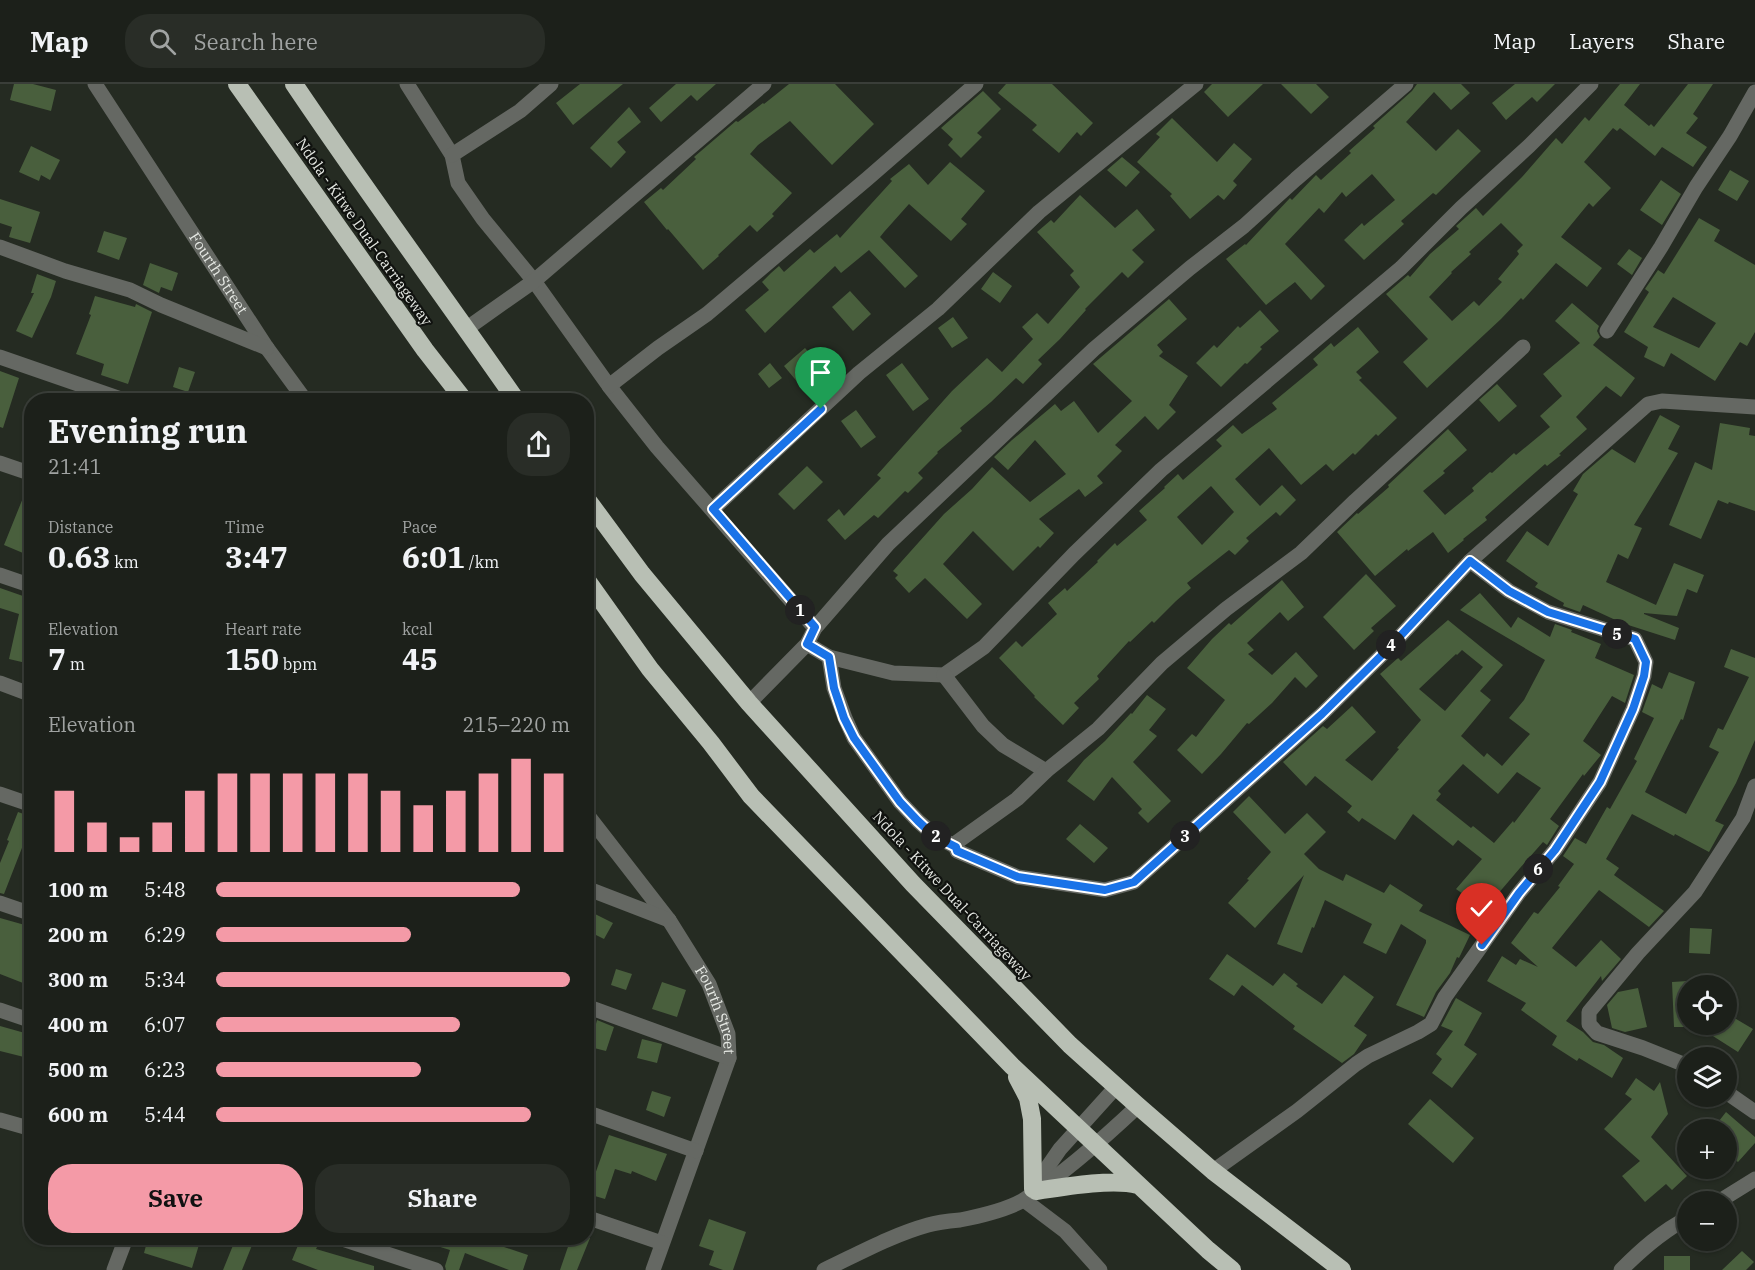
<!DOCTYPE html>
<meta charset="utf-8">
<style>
body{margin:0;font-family:"IBM Plex Serif",serif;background:#292d27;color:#f1f3f6;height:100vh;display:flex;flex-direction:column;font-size:22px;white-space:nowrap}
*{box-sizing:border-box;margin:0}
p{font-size:20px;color:#a0a3a2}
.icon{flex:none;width:33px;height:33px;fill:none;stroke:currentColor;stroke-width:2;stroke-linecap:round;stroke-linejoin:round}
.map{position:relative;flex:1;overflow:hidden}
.side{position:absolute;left:24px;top:309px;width:570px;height:852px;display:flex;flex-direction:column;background:#1c201a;border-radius:24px;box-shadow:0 2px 4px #0004,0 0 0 2px #3a3e39}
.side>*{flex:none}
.tools{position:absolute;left:1677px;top:891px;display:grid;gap:12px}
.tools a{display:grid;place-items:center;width:60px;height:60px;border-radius:50%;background:#1c201a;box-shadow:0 2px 4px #0004,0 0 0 2px #3a3e39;font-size:30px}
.pin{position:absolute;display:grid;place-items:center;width:51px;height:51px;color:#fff;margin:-62px -26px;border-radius:50% 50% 50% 0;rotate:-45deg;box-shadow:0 0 6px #0007}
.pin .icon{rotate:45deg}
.km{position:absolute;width:30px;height:30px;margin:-15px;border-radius:50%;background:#222;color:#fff;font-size:16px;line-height:30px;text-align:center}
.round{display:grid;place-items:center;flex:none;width:63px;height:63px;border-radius:24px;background:#292d27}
.summary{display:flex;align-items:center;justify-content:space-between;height:102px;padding:0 24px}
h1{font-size:33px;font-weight:700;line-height:45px}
.stats{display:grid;grid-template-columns:repeat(3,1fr);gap:9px;height:102px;padding:6px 24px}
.stats div{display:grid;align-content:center}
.stats b{font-size:30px;font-weight:700}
.stats small{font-size:16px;font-weight:400}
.stats p{font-size:16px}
.chart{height:168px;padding:12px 24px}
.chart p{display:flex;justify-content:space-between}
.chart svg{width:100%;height:108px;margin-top:6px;stroke:#f49aa7;stroke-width:6}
.cta{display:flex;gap:12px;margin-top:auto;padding:12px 24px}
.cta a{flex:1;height:69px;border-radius:24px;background:#f49aa7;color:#111;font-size:24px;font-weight:700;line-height:69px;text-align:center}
.cta a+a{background:#292d27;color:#f1f3f6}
ul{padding:0 24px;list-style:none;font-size:20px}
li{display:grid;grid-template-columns:96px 72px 1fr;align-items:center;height:45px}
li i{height:15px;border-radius:8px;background:#f49aa7}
header{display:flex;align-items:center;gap:36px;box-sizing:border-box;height:84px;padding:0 30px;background:#1c201a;border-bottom:2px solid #3a3e39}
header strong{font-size:28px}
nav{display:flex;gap:33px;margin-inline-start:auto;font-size:21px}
.search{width:420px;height:54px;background:#292d27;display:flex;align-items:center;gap:15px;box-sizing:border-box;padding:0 21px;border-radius:24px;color:#a0a3a2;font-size:22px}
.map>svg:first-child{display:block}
.building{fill:#495f3d;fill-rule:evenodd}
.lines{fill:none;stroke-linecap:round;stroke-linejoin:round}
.minor{stroke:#656863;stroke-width:15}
.highway{stroke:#b8bfb4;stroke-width:18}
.route-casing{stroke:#fff;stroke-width:12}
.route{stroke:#1a73e8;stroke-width:8}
.labels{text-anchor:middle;stroke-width:4.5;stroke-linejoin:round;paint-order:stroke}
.street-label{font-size:15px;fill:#e5e8e3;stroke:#10120f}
</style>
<header>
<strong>Map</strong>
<div class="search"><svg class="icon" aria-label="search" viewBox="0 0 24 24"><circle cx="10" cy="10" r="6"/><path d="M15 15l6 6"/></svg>Search here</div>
<nav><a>Map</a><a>Layers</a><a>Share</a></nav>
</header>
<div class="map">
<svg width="1755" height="1186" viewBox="0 0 1755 1186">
<rect width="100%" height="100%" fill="#252b22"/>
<path class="building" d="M14,0h19l23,6 -5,21 -41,-11z
M580,0h43l-50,41 -17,-22z
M676,0h40l-19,17 -6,-6 -30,27 -12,-14z
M789,0h46l39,40 -42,41 -42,-44 -32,24 -8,9 42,39 -20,21 2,2 -17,16 -7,-7 -32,30 1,1 -16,14 -35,-41 -1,1 -23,-28 17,-14 2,2 33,-31 -2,-2 42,-36 2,1 25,-19 1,1z
M1006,0h46l41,39 -12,13 -4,-4 -18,21 -27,-23 5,-5 -39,-32z
M1212,0h51l-35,33 -24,-25z
M1281,0h35l13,13 -18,17z
M1417,0h44l9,9 -19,17 -17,-18 -28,30 30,29 22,-22 23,22 -45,44 -3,-2 -32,28 3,3 -40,36 -20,-20 18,-17 2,3 31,-26 -23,-26 -26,23 -4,-5 -18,21 -5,-5 -34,36 40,42 -14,14 -16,-18 -29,23 -40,-46 19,-15 1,1 44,-47 2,2 24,-25 5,5 30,-27 -2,-2 26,-23 -2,-2 10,-9 29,-26z
M1515,0h40l-18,18 -5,-5 -26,23 -14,-17z
M1620,0h20l-16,21 25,21 2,-2 3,3 34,-43h25l-20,30 5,4 -12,15 21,14 -14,20 -31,-20 -7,9 -35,-28 -3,3 -4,-3 -29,34 27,26 -18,19 -4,-4 -28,34 41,31 -15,19 -31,-24 -33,37 -2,-2 -20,21 -74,69 -24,-26 25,-23 -42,-45 22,-19 2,2 20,-23 29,-25 -3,-3 20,-18 7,8 39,-39 34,-39 6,6 23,-27 4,4zM1501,139l22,22 -6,6 2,3 -21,25 4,3 -23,24 -5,-5 -22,20 -23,-24 23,-24 -1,-1 20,-18 -2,-2z
M983,7l18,18 -24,24 5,4 -21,21 -13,-13 5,-6 -12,-11z
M629,23l12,15 -24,20 9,10 -15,16 -21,-20z
M1172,34l45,44 17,-19 18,16 -19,22 4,4 -13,15 -6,-5 -28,24 -20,-23 2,-2 -35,-32 23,-25 -4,-3z
M31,62l29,14 -10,20 -9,-5 -2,6 -20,-9z
M1122,73l18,15 -14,15 -19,-17z
M950,78l35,29 -24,28 6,5 -16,17 -42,-37 -25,28 -4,5 38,39 -13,12 -36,-38 -28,23 -6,-7 -70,67 -20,-23 24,-20 -7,-8 9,-9 8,-7 5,6 26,-23 4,4 23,-19 3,4 52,-57 -2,-2 19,-15 19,21z
M1730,86l19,11 -12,20 -19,-11z
M1661,96l20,14 -19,31 -22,-15z
M1080,111l35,33 22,-19 18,21 -23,20 12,12 -16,16 -6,-6 -37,37 1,1 -26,29 -22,21 4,4 -19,20 -7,-6 -25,24 -31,26 2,3 -25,21 1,1 -20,20 5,5 -15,15 -3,-2 -27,27 -4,-3 -29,25 -18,-20 12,-11 5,7 37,-38 -4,-3 75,-84 35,-33 15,14 31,-33 -11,-12 15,-14 11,11 32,-37 -10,-12 4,-4 -37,-39 14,-12 3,3z
M0,115l40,13 -10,31 -21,-6 3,-10 -12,-4z
M1699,134l21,12 -6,11 41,24v67l-8,14 -7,-4 -25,39 -44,-28 -7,14 -20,-10 4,-10 -24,-15 25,-40 -4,-3 13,-19 6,4zM1673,213l43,26 -17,25 -46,-21z
M104,147l23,7 -8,22 -22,-8z
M1629,165l13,9 -10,17 -15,-11z
M150,179l28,10 -6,18 -11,-4 -2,6 -16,-8z
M993,188l19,14 -12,17 -19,-14z
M37,190l19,7 -5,16 -19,41 -16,-7 18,-38h-3z
M850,207l21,23 -18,17 -21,-24z
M95,212l40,11 1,-3 16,8 -24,72 -27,-9 3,-11 -28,-10 15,-39 -2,-1z
M1169,215l18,20 -30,26 6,7 -4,4 29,20 -19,29 7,7 -18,18 -13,-14 -30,29 7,6 -25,25 6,7 -18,14 -6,-8 -40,30 15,14 -14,15 -2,-2 -25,25 -40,-40 -30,33 39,40 -15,15 -42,-41 -16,15 -14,-15 3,-3 -5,-4 51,-57 28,-25 20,-22 38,35 36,-28 -31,-34 -27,30 -14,-13 18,-17 43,-36 6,7 13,-10 24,32 34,-32 -39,-37z
M1572,219l27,23 -2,5 3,6 -7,8 42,33 -14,19 -15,-11 -30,31 11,12 -28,25 2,1 -14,11 -2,-2 -60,53 2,3 -24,19 1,1 -16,13 -15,-21 -25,19 -1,-2 -32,27 -38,-44 20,-19 1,1 31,-27 -1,-2 60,-56 19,21 -24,21 2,2 -22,18 22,24 29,-24 -2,-3 18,-16 2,1 22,-20 2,2 34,-28 -10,-11 22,-20 -19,-22 37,-31 -25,-22z
M1260,226l19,21 -19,16 2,2 -15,15 -2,-1 -24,24 -25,-24 18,-18 3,3 21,-22 2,2z
M953,233l15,21 -16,10 -14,-20z
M1358,243l21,25 -23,20 6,6 -3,2 38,38 -19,18 -2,-2 -21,21 -2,-2 -20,18 -7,-7 -25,21 -32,-37 -34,31 25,27 22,-21 14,15 -16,16 -4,-4 -30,26 3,3 -14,14 -6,-5 -42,33 4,5 -15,13 -22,22 -2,-2 -22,21 -1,-1 -32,35 2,3 -25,24 5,5 -16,17 -29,-28 1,-1 -36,-38 17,-17 6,6 35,-33 -9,-11 17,-15 2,3 31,-29 -1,-1 18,-18 2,3 30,-26 -8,-9 26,-23 -1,-1 14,-13 5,6 39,-34 -6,-6 17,-15 9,9 35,-25 -5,-6 46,-38 -5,-6 18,-16 3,4zM1211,402l23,26 -32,33 -25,-28z
M805,264l19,22 -16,14 -4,-4 -5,4 -15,-18z
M770,279l12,15 -13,10 -11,-14z
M902,279l27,36 -16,12 -27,-36z
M179,283l16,5 -7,20 -15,-5z
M0,287l19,7 -16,50 -3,-1z
M1497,300l20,22 -18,16 -20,-22z
M856,326l20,27 -15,11 -20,-27z
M1660,331l20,11 -12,23 10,4 -44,72 8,3 -14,31 -10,-5 -12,28 50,23 18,-42 30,12 -7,18 -10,-4 -10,27 -33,-3v1l35,14 -4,12 -53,-17 -39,-18 -3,7 -17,-6 1,-3 -29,-16 3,-4 -32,-22 21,-30 21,15 30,-52 -5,-3 10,-17 29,-25 23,14z
M1720,339l30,5 -1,7 6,1v75l-26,-9 -1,2 -10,-4 -17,39 -32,-14 26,-63 17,8z
M807,382l16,16 -29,28 -16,-16z
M29,399h3v47l-9,23 -19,-8z
M1366,490l30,32 -25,22 3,3 -20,19 -31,-33z
M1282,496l22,27 -16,14 -8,-9 -33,31 7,7 -6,4 24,21 24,-23 22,24 -12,12 -11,-11 -23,26 -23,21 -2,-1 -26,31 -19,20 -25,-24 15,-16 4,3 29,-37 -38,-32 25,-29 17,-16 2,2z
M0,504l23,8 1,-2 8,1v47l-6,21 -17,-4 10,-45 -19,-6z
M1480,509l31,35 7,-11 32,20 5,-13 17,6 -1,2 30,12 -6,14 39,17 -9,28 -13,-7 -29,45 18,14 -17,21 -1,-2 -33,45 9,7 -12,19 -4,-3 -23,26 -23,27 3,3 -18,20 -22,-20 3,-4 -7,-5 26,-30 -24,-19 -5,6 -40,-32 -18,26 -33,-22 -3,4 -12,-10 5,-6 -37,-30 -9,10 -23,-24 40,-36 4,3 25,-23 24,26 -31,28 27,21 27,-32 -2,-1 24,-28 -41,-46 18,-16 3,3 47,-41 55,45 -23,26 11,9 -30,36 23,21 3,-4 15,13 28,-32 -21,-16 15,-18 21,-40 -85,-50zM1462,566l21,17 -38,44 -26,-22 37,-35 1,1zM1463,680l35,30 19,-22 24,16 -27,35 -1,-2 -19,22 -21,-17 -2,2 -35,-28 5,-6 -3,-3z
M1731,565l24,9v82l-19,43 -21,38 9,4 -15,27 -34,-18 -1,2 -42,-22 -26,45 13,9 -5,7 50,36 -15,16 -50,-37 -47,58 24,19 25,-27 20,19 -19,22 -1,-5 -35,45 17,11 10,10 11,3 19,13 -11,20 -33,-20 -2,3 -25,-16 5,-9 -36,-26 5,-7 -39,-22 15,-25 14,9 4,-6 18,8 -27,-24 23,-31 4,2 22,-27 -2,-1 16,-22 -11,-8 12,-18 11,6 21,-37 3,2 27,-48 -3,-2 20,-41 -12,-6 10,-28 10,5 7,-17 26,10 -12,38 -2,-1 -36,73 41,22 33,-62 -10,-5 9,-19 5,2 26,-53 -25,-10z
M1147,611l19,14 -17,21 8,6 -24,26 38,39 -23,22 -10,-10 4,-4 -30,-32 -18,24 -27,-20 17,-21 21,-19 26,-28 1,1z
M1249,712l36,38 22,-21 19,19 -22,22 15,15 24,12 3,-7 38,19 6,-9 33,21 -4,6 51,24 -11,23 -2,-1 -7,16 -14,19 -12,25 -28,-12 30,-62v-3l-25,-16 -15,30 -23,-11 9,-19 -47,-24 -11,28 -2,-1 -10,26 -25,-9 27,-69 -49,53 -27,-25 21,-23 -2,-1 24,-27 -38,-40z
M18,728l14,5v5l-28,72 -4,-1v-30l9,-22 -2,-1z
M1080,740l28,24 -14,15 -28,-24z
M595,830l18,9 -9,16 -18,-9z
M0,834l32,9v35l-9,21 -23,-9z
M1690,844l22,1 -2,25 -21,-1z
M1227,870l46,32 11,-13 14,11 -2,2 26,18 22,-29 30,22 -20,29 13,9 -13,19 -12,9 -49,-34 2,-3 -53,-41 -8,11 -25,-17z
M616,885l16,5 -6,16 -15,-5z
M1688,897v46h-14l-2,-45z
M662,898l24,8 -9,27 -25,-8z
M1638,904l9,39 -22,5 -13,-4 -5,-23 11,-13z
M1456,914l26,15 -18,32 13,9 -25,34 -20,-15 10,-14 -6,-5 17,-23 -12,-5z
M1726,929l27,16 -15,23 -44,-28h32z
M597,936l17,7 -8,24 -16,-4z
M0,942l32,9v24l-32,-8z
M642,955l20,5 -5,19 -20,-5z
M1636,994l18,13 6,-9 8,32 -17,23 36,39 -15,14 -6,-6 -21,18 -23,-26 18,-15 -36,-32 28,-30 -7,-5z
M652,1007l19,6 -7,20 -18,-7z
M1430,1015l44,39 -21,25 -45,-39z
M1726,1028l29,25v6l-17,19 -12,-10v-22h-14z
M609,1051l58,19 -11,27 -24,-10 -1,3 -16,-5 -10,30 -17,-5z
M709,1135l37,13 -13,38h-10l-14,-5 5,-14 -15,-5z
M148,1154h53l-9,30 -48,-15z
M236,1154h19l-13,32h-19z
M301,1154l18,5 -3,6 58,17v4h-56l-26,-10z
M421,1154h64l11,4 -1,2 33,11 -5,15h-14l-44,-17 -6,17h-13l-1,-4 5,-16 -29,-9z
M571,1154h19l-13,32h-17z
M1742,1167l12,11 -8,8h-24z
M1664,1172h26v14h-26z"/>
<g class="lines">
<g class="minor">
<path id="s1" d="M95,0l172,264 38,52"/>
<path d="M407,0l45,71 6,28 25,36 51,62 75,105 48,61 158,181"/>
<path d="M452,71l68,-44 31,-27"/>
<path d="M0,163l65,24 65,19 31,15 106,43"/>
<path d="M466,245l68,-48 230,-197"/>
<path d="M1607,247l54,-84 35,-60 34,-51 25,-44"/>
<path d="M0,273l124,43"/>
<path d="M609,302l49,-38 49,-34 160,-135 109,-95"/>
<path d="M0,379l32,11"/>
<path d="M713,425l146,-136 79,-64 101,-97 157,-128"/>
<path d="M0,491l32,11"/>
<path d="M807,560l22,13 64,16 51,2 40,-28 90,-93 87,-84 240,-202 60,-60 68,-62 62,-62"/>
<path d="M829,573l5,31 11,30 9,20 46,64 18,19 16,14 22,12 1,4 61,26 87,13 29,-8 188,-168 69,-68 79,-85"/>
<path d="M944,591l39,51 20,19 43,26"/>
<path d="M0,599l32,12"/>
<path d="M749,619l58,-59 8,-16 73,-84 206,-195 96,-81 54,-42 52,-47 110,-95"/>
<path d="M0,710l32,11"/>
<path id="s2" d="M586,729l83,107 40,64 19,50 1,24 -76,212"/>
<path d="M956,763l1,-5 60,-43 29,-28 52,-42 64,-66 64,-54 75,-56 54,-52 168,-154"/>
<path d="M586,804l83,32"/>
<path d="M0,819l32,11"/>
<path d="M586,922l143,52"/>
<path d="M0,926l32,11"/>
<path d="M1688,982l-45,-18 -46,-15 -8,-9v-12l49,-59 57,-61 48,-74 12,-32"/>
<path d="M1726,1008l29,20"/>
<path d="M586,1028l110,39"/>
<path d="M0,1036l32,9"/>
<path d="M1213,1087l84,-60 59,-47 12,-8 50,-24 13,-8 14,-27 74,-104 36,-43 45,-68 33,-73 11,-33 2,-14 -11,-23 -87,-27 -39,-21 -39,-30 178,-157 14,-3 93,6"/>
<path d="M1033,1104l27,-39 56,-62"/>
<path d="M1024,1116l41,31 35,39"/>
<path d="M1718,1118l37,-23"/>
<path d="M586,1133l76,26"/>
<path d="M339,1154l97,32"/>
<path d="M114,1186l12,-32"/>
<path d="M824,1186c34,-16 68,-35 104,-45 10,-3 21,-4 32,-5 20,-4 48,-10 65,-21 41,-27 77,-59 113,-93"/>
<path d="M1621,1186c20,-20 41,-39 67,-52"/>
</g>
<path class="highway" d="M237,0l188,266 39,50
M294,0c72,107 149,211 222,316
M586,414l56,76 107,129 164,181 157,161 68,61 75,65 129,99
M586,495l64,90 61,74 40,53 261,270 196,184 24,20
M1017,993l11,21 4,21 1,70
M1036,1107c26,-4 77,-13 102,-6"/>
</g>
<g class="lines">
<defs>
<path id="route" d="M821,325l-108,100 102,118 -8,17 22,13 5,31 10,30 10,20 46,64 18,19 16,15 22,11 1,4 61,26 87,13 29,-8 188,-168 69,-68 79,-85 39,30 39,21 87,27 11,23 -2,14 -11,33 -33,73 -45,68 -36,43 -37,52"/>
</defs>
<use href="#route" class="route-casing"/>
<use href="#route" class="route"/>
</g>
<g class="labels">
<g class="street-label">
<text transform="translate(364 148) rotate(55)" y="5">Ndola - Kitwe Dual-Carriageway</text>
<text dy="5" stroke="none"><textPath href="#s1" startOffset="226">Fourth Street</textPath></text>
<text transform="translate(952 812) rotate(47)" y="5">Ndola - Kitwe Dual-Carriageway</text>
<text dy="5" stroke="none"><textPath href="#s2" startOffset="238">Fourth Street</textPath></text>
</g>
</g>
</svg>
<div class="tools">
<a><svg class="icon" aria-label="locate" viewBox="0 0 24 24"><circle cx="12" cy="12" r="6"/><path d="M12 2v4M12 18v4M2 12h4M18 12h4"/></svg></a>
<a><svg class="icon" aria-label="layers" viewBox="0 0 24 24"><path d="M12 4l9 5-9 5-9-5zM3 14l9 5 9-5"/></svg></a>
<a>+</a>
<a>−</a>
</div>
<div class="pin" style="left:821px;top:325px;background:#1e9e55"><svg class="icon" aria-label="arrive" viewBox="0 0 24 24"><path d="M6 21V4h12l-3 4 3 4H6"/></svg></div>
<div class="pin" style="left:1482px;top:861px;background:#d93025"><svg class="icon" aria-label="check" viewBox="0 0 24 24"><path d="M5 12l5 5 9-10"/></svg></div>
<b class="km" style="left:800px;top:526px">1</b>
<b class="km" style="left:936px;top:752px">2</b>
<b class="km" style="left:1185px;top:752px">3</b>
<b class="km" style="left:1391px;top:561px">4</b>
<b class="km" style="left:1617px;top:550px">5</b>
<b class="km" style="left:1538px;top:785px">6</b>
<section class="side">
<div class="summary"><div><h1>Evening run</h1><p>21:41</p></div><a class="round"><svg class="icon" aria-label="share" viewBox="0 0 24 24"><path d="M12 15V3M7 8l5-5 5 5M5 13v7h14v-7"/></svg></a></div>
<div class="stats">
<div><p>Distance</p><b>0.63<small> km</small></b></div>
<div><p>Time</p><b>3:47</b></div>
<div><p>Pace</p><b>6:01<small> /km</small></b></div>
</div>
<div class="stats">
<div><p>Elevation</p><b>7<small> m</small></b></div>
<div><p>Heart rate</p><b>150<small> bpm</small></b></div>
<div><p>kcal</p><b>45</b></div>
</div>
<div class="chart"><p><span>Elevation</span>215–220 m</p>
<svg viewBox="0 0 160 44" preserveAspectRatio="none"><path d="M5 44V19M15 44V32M25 44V38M35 44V32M45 44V19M55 44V12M65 44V12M75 44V12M85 44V12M95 44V12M105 44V19M115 44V25M125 44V19M135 44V12M145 44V6M155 44V12"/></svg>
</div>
<ul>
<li><b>100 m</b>5:48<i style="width:86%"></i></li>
<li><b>200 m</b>6:29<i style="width:55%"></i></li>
<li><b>300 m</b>5:34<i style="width:100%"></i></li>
<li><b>400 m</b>6:07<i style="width:69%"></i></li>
<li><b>500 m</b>6:23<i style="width:58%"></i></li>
<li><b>600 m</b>5:44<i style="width:89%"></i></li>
</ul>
<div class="cta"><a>Save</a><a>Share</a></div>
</section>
</div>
